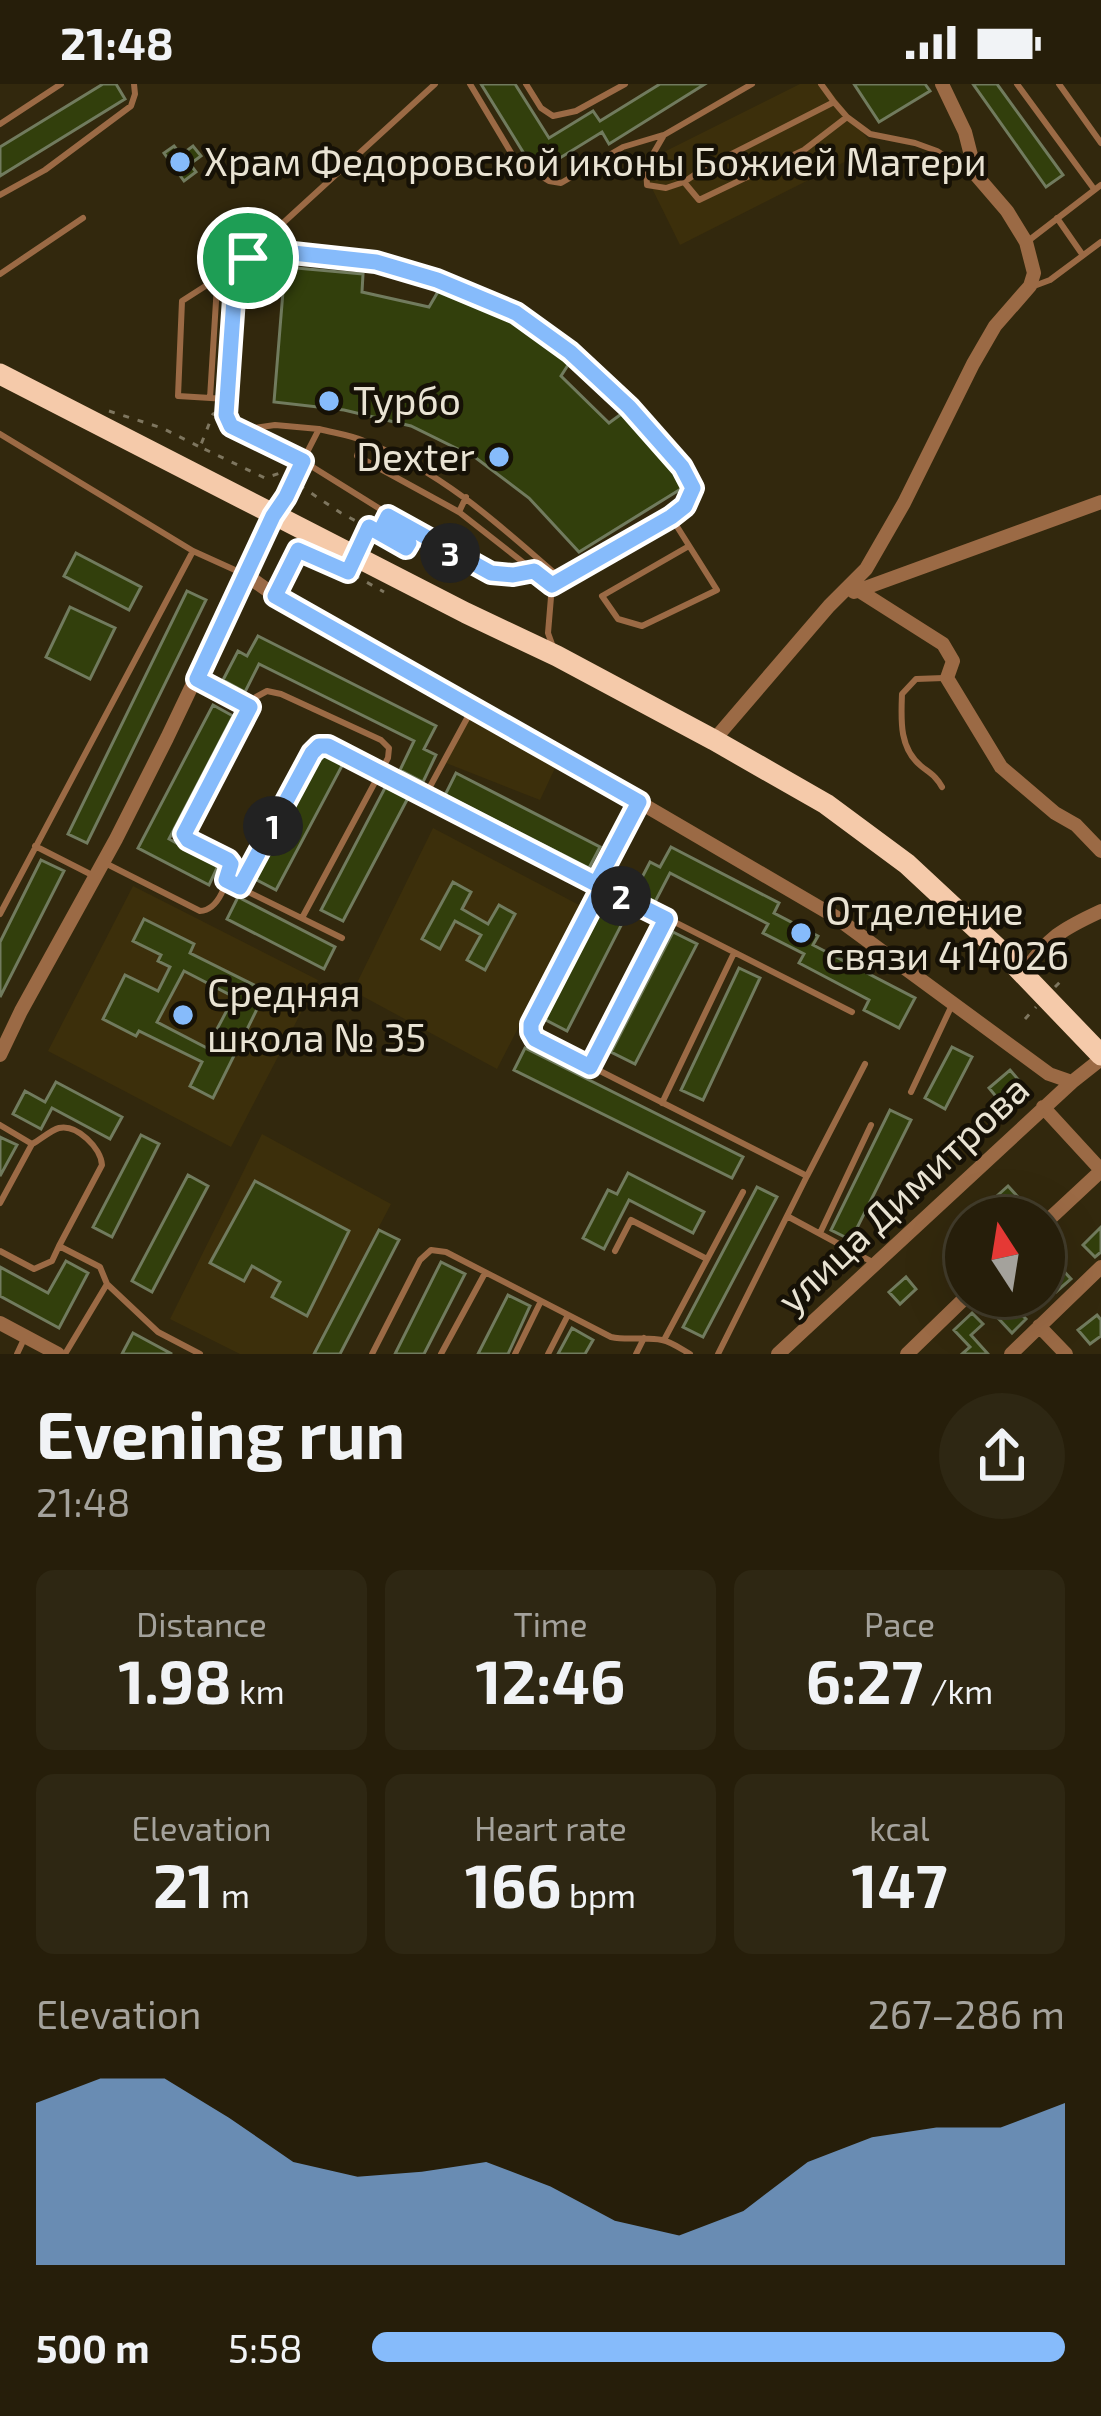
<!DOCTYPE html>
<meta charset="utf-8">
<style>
body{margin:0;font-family:"Exo 2",sans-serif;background:#2e2713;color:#f1f3f6;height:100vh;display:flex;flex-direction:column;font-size:45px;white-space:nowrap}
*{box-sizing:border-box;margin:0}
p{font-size:39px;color:#a4a29c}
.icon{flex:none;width:66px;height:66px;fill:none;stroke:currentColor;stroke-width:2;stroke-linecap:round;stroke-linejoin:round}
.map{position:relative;height:1270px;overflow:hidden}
.details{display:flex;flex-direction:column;background:#261e0a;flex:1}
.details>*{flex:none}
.needle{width:78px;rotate:348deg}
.fabs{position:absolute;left:945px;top:1113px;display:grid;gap:24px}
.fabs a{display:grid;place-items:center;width:120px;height:120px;border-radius:50%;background:#261e0a;box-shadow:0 12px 48px #0002,0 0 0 3px #423c2b;font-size:60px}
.pin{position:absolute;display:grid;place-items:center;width:102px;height:102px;color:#fff;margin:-51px;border:6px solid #fff;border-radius:50%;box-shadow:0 3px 12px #0007}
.km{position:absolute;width:60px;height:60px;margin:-30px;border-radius:50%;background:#222;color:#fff;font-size:33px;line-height:60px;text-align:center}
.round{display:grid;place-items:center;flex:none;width:126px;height:126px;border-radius:63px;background:#2e2713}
.summary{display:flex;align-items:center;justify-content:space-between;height:204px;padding:0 36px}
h1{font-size:66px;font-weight:700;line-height:90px}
.stats{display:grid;grid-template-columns:repeat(3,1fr);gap:18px;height:204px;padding:12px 36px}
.stats div{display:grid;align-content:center;border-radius:18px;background:#2e2713;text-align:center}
.stats b{font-size:60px;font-weight:700}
.stats small{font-size:33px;font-weight:400}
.stats p{font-size:33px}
.chart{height:336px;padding:24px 36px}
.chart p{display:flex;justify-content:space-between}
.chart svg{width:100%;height:216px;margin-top:12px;fill:#86bbfb;opacity:.7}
ul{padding:0 36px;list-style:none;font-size:39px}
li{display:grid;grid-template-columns:192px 144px 1fr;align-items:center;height:90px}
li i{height:30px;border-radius:15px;background:#86bbfb}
.status{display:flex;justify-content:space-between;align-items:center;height:84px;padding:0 60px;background:#261e0a;direction:ltr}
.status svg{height:33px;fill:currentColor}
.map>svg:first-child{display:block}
.built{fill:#3c2f0b}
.building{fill:#323f0c;stroke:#717b5e;stroke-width:3;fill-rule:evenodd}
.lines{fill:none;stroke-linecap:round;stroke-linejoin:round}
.path{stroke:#7e765f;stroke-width:3;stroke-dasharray:6 9;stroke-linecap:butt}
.service{stroke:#9b6a45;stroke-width:6}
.minor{stroke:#9b6a45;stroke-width:14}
.trunk{stroke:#f5caaa;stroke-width:21}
.path-bridge{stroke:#7e765f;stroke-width:3;stroke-dasharray:6 9;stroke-linecap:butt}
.route-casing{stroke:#fff;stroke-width:24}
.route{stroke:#86bbfb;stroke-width:15}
.poi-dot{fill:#86bbfb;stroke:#161106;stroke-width:4.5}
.labels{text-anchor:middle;stroke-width:9;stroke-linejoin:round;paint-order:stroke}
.poi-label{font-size:39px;fill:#e9e3d3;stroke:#161106;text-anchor:start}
.street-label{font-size:39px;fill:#e9e3d3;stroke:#161106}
</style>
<div class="status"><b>21:48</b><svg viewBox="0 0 49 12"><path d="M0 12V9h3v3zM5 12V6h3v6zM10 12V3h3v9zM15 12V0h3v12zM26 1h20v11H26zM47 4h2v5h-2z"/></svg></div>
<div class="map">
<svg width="1101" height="1270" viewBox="0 0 1101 1270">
<rect width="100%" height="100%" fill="#32280d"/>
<path class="built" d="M800,0h25l49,63 -194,98 -40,-81z
M470,633l86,49 -16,34 -94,-37z
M433,744l148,78 -84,163 -144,-78z
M133,802l185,94 -87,167 -183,-96z
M262,1050l129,70 -79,150h-72l-70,-35z"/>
<path class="building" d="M103,0h13l9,15 -125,77v-29z
M481,0h34l34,54 44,-27 7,10 60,-37h45l-96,60 -7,-12 -47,29 -7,-11 -18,11 -2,-1z
M854,0h71l5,7 -51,31z
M973,0h24l66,91 -17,12z
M174,62l7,9 12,-9 8,10 -11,8 6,8 -12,9 -20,-28z
M285,183l78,7 -1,18 67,15 10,-17 73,31 58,41 -9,14 48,47 15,-11 46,53 14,22 -105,65 -50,-54 -53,-40 -65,-32 -67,-16 -70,-8z
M76,469l65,34 -12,23 -65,-34z
M187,507l19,9 -119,243 -19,-9z
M70,523l45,21 -25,51 -44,-22z
M258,552l178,90 -12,23 12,6 -13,27 -23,-12 14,-29 -155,-77 -14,28 -22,-12 15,-29 9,5z
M213,621l20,11 -64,123 49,27 -9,19 -71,-37z
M324,670l19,10 -67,126 -21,-11 65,-123z
M456,689l144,74 -11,21 -144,-73z
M387,700l22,12 -66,125 -22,-11z
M671,763l108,56 -5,10 44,23 -5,9 102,53 -16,30 -35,-18 5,-10 -70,-37 5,-9 -41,-21 5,-9 -98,-51 -15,29 -20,-11 15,-29 10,5z
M41,776l23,11 -64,126v-55z
M453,798l18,10 -9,17 26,15 11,-19 16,9 -30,56 -18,-10 14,-25 -26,-14 -15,28 -18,-10z
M238,813l97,50 -11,22 -97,-50z
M606,814l23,12 -62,121 -23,-12z
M144,835l50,25 -4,9 76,38 -53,107 -23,-12 12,-24 -63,-31 -3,5 -33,-17 22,-44 33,16 12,-24 -12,-6 3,-6 -28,-14zM184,887l50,26 -27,51 -50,-26z
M673,848l24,12 -62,120 -24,-12z
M739,884l21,10 -57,122 -22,-10z
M952,963l20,10 -27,52 -20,-11z
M525,964l218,109 -11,21 -218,-108z
M1010,986l19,22 -22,18 -18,-22z
M56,998l66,35 -12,22 -58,-31 -11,21 -28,-15 12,-23 20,11z
M890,1026l21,10 -60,120 -20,-10z
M141,1051l18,9 -47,93 -19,-10z
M0,1053l17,8 -17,31z
M628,1089l76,39 -11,21 -64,-33 -25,49 -21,-11 25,-48 9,4z
M188,1091l20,11 -56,106 -20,-11z
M255,1097l94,50 -42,85 -35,-19 8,-15 -28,-16 -8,15 -34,-18z
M1008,1102l9,10 -24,22h-8l-6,-6z
M757,1103l20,10 -74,140 -20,-10z
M1101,1143v25l-6,5 -12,-12z
M966,1145v21l-10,7 -10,-13z
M379,1146l20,10 -59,114h-26z
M66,1177l22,12 -29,55 -59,-32v-29l48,26z
M441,1178l24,12 -41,80h-29z
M1059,1182l12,13 -15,13 -12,-12z
M906,1193l10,12 -16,15 -11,-12z
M508,1211l22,11 -22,48h-30z
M1012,1221l14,14 -14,14 -14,-15z
M972,1229l11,11 -12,11 17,19h-26l8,-7 -16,-17z
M1097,1231l4,5v16l-11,8 -12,-14z
M572,1244l21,12 -8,14h-27z
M133,1249l39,21h-50z"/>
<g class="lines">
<path class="path" d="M109,327l53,17 38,19
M217,328l-4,2 -13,33 65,31 15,-5 6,3
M299,401l42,28 65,35
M384,440l-2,4 27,15 -2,3
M354,491l30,17
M280,503l18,-37 42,18
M1055,903l10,-10
M1025,935l11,-12"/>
<path class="service" d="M470,0l46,77 33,20 12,2 62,-36 40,-12
M526,0l15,24 12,8 23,-5 49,-27
M821,0l13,18
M1017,0l77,105
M1059,0l42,59
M847,33l23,17 45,9 22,8 36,23
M0,40l61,-40
M684,98l15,18 105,-50 43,-33 -13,-15 -128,65 -22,15 -18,6 -19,-3 -1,-19 18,-31 88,-51
M0,111l45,-25 86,-64 4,-12 -1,-10
M1057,134l25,36
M1028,157l73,-56
M256,170l3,-9 176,-161
M0,190l83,-56
M1034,202l16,-6 51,-38
M210,314l7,-113
M227,315l-49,-3 4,-95 25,-16 26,-1
M239,346l36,-5 44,4
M0,350l193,117 53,24
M362,356l-5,16 102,56 7,-15
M277,427l42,-82c15,4 31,6 45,12 77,30 136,84 197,138
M459,428l93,73
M671,433l46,73 -75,36 -24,-7 -16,-23 87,-50
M534,487l-21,4 -22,-2 -45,-23 -143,-89 -72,-35 -4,-11 8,-131 12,-26 14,-5h32l83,8 61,19 79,32 54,40 59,55 53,60 11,21 -8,18 -14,11 -119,68 -4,48 5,14
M199,596l51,27 6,-10 11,-6 14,3 100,46 8,8 -1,10 -86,160
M942,703c-6,-11 -11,-13 -21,-21 -22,-18 -20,-46 -19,-72l14,-15 28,-1
M426,710l45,-83
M35,762l59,30
M105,779l95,48c20,-1 27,-30 31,-47l-44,-24 -2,-12 65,-121
M226,797l116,57
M596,800l41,-79
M240,803l72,-134 7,-6 9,-1 524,266
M602,803l-71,137v8l4,6 272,138 -89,178
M0,830l193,-363
M591,981l75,-146
M911,1008l41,-87
M662,1019l72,-150
M0,1041l32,19 -32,59
M32,1060c8,-4 19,-14 27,-16 18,-4 42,20 43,37l-43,81
M807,1092l58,-112
M787,1132l87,47
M820,1149l51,-108
M0,1167l34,18 18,-8 7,-15 41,21 7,17 -42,70
M615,1167l16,-31 76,39
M107,1200l51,48 42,22
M664,1256l79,-148
M17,1270l7,-15
M372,1270l48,-94 11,-10 15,2 165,85c18,4 34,-1 51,3 10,2 19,9 28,14
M441,1270l44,-81
M515,1270l26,-53
M548,1270l20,-39
M636,1270l8,-16"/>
<path class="minor" d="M246,491l41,29 352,198 195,114 215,158 23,8 29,-23
M858,506l85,54 10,17 -6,17 54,89 54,46 21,12 25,26
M854,508l247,-90
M714,656l115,-134 37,-37 38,-66 69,-139 22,-38 35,-40 4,-13 -8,-31 -19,-31 -31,-36 -11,-43 -23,-48
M1023,890c25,-37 39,-45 78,-63
M0,971l21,-44 95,-172 51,-101 106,-222
M1043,1023l58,63
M1044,1140l57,-53
M0,1239l58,31
M1039,1242l27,28
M778,1270l294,-272
M907,1270l60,-58
M1011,1270l90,-87"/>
<path class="trunk" d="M0,290l466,239 91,43 157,84 112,64 81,60 100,93 94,98"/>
<path class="path-bridge" d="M348,487l21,-44"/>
</g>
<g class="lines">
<defs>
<path id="route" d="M248,174l-13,26 -9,131 5,11 72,35 -17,36 -13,19 -76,163 53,28 -66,127 4,6 40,20 3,4 -5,16 14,7 72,-134 7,-7h9l268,138 6,3 -71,137v8l4,7 55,28 76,-148 -70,-35 43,-82 -364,-206 23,-46 50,22 21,-45 37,21 3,-5 -27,-15 6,-12 103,57 22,2 21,-4 18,14 119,-68 14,-11 8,-18 -11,-21 -53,-60 -59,-55 -54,-39 -79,-33 -61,-18 -83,-9h-32l-13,5"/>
</defs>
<use href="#route" class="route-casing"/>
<use href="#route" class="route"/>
</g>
<g class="poi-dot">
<circle cx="180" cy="78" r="12"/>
<circle cx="329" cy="317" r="12"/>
<circle cx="499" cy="373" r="12"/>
<circle cx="801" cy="849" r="12"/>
<circle cx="183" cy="931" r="12"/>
</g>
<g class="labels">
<g class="poi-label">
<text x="204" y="92">Храм Федоровской иконы Божией Матери</text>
<text x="353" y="331">Турбо</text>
<text x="475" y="387" text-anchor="end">Dexter</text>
<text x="825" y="841">Отделение<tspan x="825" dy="45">связи 414026</tspan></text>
<text x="207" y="923">Средняя<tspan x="207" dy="45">школа № 35</tspan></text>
</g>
<g class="street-label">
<text transform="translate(903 1110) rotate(-43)" y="14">улица Димитрова</text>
</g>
</g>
</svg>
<div class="fabs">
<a><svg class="needle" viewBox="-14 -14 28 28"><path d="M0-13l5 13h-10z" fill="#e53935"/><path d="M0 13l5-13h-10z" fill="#a4a29c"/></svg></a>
</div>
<div class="pin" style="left:248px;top:174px;background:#1e9e55"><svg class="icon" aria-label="arrive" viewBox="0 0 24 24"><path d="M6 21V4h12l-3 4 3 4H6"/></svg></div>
<b class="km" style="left:273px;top:742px">1</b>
<b class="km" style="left:621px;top:812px">2</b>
<b class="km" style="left:450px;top:469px">3</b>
</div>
<section class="details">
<div class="summary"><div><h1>Evening run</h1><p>21:48</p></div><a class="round"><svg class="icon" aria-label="share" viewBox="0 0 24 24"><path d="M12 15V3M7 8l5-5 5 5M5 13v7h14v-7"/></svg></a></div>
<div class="stats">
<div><p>Distance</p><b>1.98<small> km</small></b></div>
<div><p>Time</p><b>12:46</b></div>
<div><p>Pace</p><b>6:27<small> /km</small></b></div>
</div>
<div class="stats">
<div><p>Elevation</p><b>21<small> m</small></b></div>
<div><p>Heart rate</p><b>166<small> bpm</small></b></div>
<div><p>kcal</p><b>147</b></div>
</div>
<div class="chart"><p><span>Elevation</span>267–286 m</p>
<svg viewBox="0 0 160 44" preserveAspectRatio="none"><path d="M0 44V11L10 6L20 6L30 14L40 23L50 26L60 25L70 23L80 28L90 35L100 38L110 33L120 23L130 18L140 16L150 16L160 11V44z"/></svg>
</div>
<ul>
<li><b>500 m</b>5:58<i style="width:100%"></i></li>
</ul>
</section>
